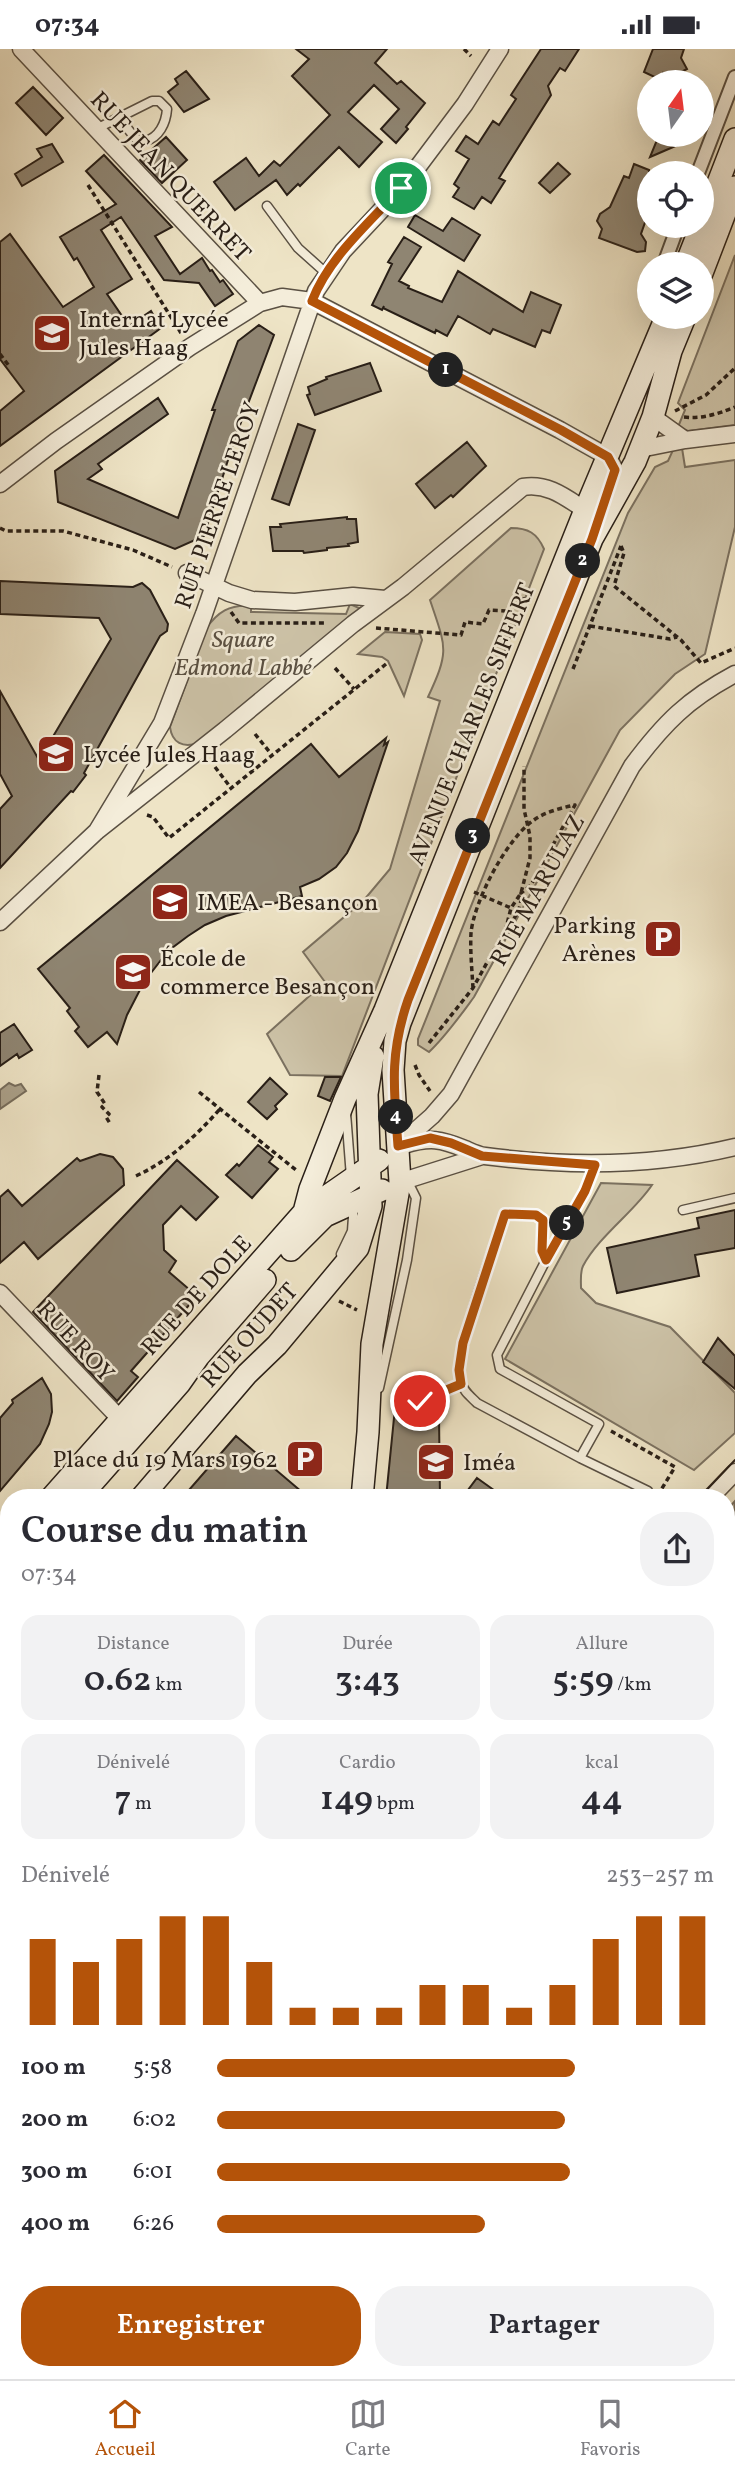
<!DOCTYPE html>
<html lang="fr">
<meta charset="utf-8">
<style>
body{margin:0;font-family:Vollkorn,serif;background:#f2f2f3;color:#2b2b33;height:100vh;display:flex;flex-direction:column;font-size:26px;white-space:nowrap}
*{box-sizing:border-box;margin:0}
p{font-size:23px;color:#7c7c81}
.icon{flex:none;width:38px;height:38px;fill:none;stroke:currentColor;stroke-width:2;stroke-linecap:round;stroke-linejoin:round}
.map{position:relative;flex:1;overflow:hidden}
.side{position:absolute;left:0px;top:1440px;width:735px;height:891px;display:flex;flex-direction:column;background:#fff;border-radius:28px 28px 0 0;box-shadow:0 7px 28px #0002}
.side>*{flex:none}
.needle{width:46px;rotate:14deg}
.buttons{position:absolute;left:637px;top:21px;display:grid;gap:14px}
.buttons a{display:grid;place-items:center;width:77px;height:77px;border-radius:50%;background:#fff;box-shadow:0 7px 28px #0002;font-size:35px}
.pin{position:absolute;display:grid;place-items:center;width:60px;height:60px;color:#fff;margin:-30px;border:4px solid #fff;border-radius:50%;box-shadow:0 2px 7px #0007}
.km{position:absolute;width:35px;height:35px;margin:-18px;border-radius:50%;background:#222;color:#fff;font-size:19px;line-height:35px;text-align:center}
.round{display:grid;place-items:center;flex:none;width:74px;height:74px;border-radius:28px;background:#f2f2f3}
.overview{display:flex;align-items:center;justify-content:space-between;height:119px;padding:0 21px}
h1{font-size:38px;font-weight:600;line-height:52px}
.stats{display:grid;grid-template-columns:repeat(3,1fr);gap:10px;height:119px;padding:7px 21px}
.stats div{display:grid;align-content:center;border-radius:18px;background:#f2f2f3;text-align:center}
.stats b{font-size:35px;font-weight:600}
.stats small{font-size:19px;font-weight:400}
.stats p{font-size:19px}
.chart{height:196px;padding:14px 21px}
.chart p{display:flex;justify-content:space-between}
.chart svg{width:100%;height:126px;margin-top:7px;stroke:#b45309;stroke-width:6}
.action{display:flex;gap:14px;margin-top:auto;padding:14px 21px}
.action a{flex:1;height:80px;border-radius:28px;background:#b45309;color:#fff;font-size:28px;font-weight:600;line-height:80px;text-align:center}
.action a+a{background:#f2f2f3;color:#2b2b33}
ul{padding:0 21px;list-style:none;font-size:23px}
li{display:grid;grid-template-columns:112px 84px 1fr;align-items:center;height:52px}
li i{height:18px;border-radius:9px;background:#b45309}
.status{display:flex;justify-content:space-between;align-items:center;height:49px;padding:0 35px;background:#fff;direction:ltr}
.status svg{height:19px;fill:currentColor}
.tabs{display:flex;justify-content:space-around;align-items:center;height:98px;border-top:2px solid #e1e1e2;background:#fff;font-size:19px;color:#7c7c81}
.tabs a{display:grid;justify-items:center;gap:4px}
.tabs .on{color:#b45309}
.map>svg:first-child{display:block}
.green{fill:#cdc3a8;stroke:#7b7160;stroke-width:2}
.water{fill:#aba18a;stroke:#776d5c;stroke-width:2}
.building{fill:#8f8572;stroke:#291f17;stroke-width:2}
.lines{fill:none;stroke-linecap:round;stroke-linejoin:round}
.service-casing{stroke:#5a5043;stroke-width:11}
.pedestrian-casing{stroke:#5a5043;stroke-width:16}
.minor-casing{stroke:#5a5043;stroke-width:19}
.secondary-casing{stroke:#291f17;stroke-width:24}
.path{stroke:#291f17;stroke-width:3.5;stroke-dasharray:5 3.5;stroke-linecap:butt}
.service{stroke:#f4edda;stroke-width:8}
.pedestrian{stroke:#f4edda;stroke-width:12}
.minor{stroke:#f4edda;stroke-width:16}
.secondary{stroke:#f4edda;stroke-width:21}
.tram{stroke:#291f17;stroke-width:2}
.route-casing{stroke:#fff;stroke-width:14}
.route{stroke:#b45309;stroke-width:9}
.labels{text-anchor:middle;stroke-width:5;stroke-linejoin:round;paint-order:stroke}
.street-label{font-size:24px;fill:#291f17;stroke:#f4edda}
.poi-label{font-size:24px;fill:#291f17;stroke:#f4edda;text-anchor:start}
.park-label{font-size:24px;font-style:italic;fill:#5a5042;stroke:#f4edda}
</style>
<div class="status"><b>07:34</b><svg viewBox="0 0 49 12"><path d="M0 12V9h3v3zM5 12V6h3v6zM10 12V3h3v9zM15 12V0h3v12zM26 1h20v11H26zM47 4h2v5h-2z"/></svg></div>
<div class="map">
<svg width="735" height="2330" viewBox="0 0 735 2330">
<rect width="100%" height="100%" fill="#eee4c6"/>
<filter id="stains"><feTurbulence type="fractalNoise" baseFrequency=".00286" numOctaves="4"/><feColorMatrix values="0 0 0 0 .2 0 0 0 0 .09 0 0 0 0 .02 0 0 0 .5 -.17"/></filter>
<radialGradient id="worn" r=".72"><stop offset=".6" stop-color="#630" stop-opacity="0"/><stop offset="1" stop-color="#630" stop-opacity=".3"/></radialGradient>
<path class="green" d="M735,206v170l-47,6 -10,-4 7,-17 -7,-7z
M682,399l3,19 50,-7v67l-30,127 -30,20 -55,56 -146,267c-14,19 -28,39 -45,55l-11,-7v-6l210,-526 27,-46 13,-6 5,-11z
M511,479c17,0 26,5 33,21l-202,527 -52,-1 -23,-41 58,-52 -22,-30 61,-52 26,-31 50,-168 -12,-4c22,-47 18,-49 2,-97z
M350,555l9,4 -3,11 -158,124c-15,5 -26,0 -28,-16l36,-98c11,-17 24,-25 45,-23v6l95,2z
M385,583l35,2 2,6 -18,56 -16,-35 -6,-4 -24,-3z
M601,1134l51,2c-18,27 -53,51 -69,81 -3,6 -2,15 -2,22l15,15 74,24 65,66v40l-41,37 -189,-111z
M735,1863v41l-9,20v-45z
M726,2201l9,7v122h-234l2,-8h223z
M164,2322h55l-1,8h-60z"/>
<path class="water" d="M9,1034l6,3 6,-2 5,7 -26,18v-19z
M735,1452v384l-9,16v-390z
M265,2322h219l-2,8h-218z"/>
<path class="building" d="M296,0h91l-12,14 22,21 4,-3 24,22 -19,24 2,2 -12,14 -15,-14 18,-20 -25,-24 -26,27 34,30 -23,25 -20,-20 -39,39 -2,-2 -11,11 -11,-15 -41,30 -21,-28 32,-24 13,18 15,-15 6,5 50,-51 -38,-39 17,-17z
M541,0h38l-14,22 -5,-3 -12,18 3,9 -52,83 6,3 -14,22 -9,-6 -8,12 -21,-12 6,-9 -5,-4 15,-25 -13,-8 10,-15 12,8 15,-23 6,4 17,-26 -5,-4z
M653,0h31l-3,9 6,11 -15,8 -9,-4 -2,7 -17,-8z
M186,22l23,28 -25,13 -16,-20 10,-8 -3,-5z
M33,38l30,31 -17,17 -30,-32z
M659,86h42l-51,22z
M166,88l21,23 -25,23 -22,-23z
M52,95l11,18 -41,24 -7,-12 27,-17 -5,-8z
M104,106l68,72 -17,9 25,38 22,-16 8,13 2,-1 8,12 3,-2 10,14 -18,12 -16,-23 -35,-3 -43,-63 -20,13 31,49 -25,15 22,32 22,-15 10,17 -161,118v-35l24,-20 -24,-32v-117l10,-8 53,73 31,-20 -17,-29 -3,2 -14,-23 56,-33 -30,-33z
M558,114l12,11 -20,19 -11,-10z
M634,115l15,6v41l-8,23 5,8 -1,9 -8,1 -38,-14 3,-9 -5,-8 3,-7 10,-7 14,-31 5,2z
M415,166l28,16 9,-13 28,17 -16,26 -56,-34z
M404,188l17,10 -22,34 10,5 -1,2 34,14 16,-31 65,41 8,-20 30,13 -11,28 -8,-3 -7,17 -42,-18 -3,5 -32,-18 -11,20 -11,-6 -1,3 -52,-25 1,-2 -2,4 -10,-5 20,-41 -4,-2z
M259,276l15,10 -40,106 -30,95 -29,13 -117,-47 -3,-31 103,-73 10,16 -70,50 4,5 -14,10 90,39 37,-108h-3l26,-69z
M370,314l11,28 -66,24 -8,-20 3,-1 -2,-7 19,-8 -1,-2z
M298,375l17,6 -26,75 -17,-6z
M467,393l19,24 -33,31 -2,-2 -16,13 -19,-24z
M347,468v2h9l2,23 -10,2 1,2 -22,2v2l-23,3 -1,-2h-30l-3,-24h11l-1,-3z
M0,532l133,6 9,-4 8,7 18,34 -1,7 -7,5 -76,137 2,2 -13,17 -2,-1 -71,77v-59l12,-13 -12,-22v-83l39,69 72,-121 -12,-21 -99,-4z
M386,689l-2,7 4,-3 -30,89 -11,22 -11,14 -17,12 -19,8 2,9 -76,20 -21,9 -17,11 -20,15 -24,31 -17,33 -10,29 -10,-12 -19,15 -13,-16 4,-4 -12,-16 3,-3 -32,-39 273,-225 28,33z
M14,975l18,26 -13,8 -2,-4 -17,12v-33z
M325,1028h16l-11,24 -12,-5z
M270,1029l17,16 -12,12 2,3 -10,10 -19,-17z
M258,1096l15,12 -4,5 9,7 -26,29 -26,-23 11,-11 2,2z
M100,1105l13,3 10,12 1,16 -86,74 -14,-17 -24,21v-66l8,-7 14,16 55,-48 3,3z
M177,1111l41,37 -22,23 -15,-14 -18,19 1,25 12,11 -7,11 28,24 -66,75 7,6 -21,24 -84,-89z
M735,1161v38l-40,7 4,21 -82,17 -10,-45 92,-20 -2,-10z
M718,1289l17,18v33l-32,-27z
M42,1329l9,16 1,18 -3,12 -9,20 -40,47v-73l13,-15 -1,-3z
M398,1348l22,3v16l15,-6v6h4l1,82h-54l8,-80z
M236,1387l73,62h-127z
M477,1429l28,20h-43z"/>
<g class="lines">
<defs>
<path id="service" d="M96,80l56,-28h7l8,8c-1,14 -8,29 -22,32l-9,-2 -17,-21
M267,157l31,42 29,26
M346,1064l5,64
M683,1161l52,-12
M341,1205l11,-23 2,-28
M546,1211l-4,-9 1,-31 -7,-5 -31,-1c-12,36 -51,136 -44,168 2,9 9,14 16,21l103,55 68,33
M379,1339l28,-128 9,-62 -5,-10 -11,-5
M580,1409l19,-34 -99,-55 -3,-14 49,-95 39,-69 10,-26
M0,1938l9,-14
M0,2153l9,6"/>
<path id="pedestrian" d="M698,124l37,-96
M664,215l14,-38
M0,2054l9,-3"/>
<path id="minor" d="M21,0l239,254
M685,391l50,-6
M640,400l45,-9 -32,-23
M0,435l56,-43 134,-94 70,-44 22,-6 30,4 248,129 48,27 7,13 -11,33
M187,524l42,20 23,7 43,2 58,-6 32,3
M97,782l65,-108 42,-109 112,-323 27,-40 59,-63 63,-84 35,-55
M0,873l97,-91 128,-101 128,-106 50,-37 120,-100c25,-4 42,10 62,23
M404,1096c26,-8 37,-6 61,4 7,3 13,6 20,7 85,11 167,11 250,-9
M398,1097l34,-30 19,-22 181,-328c32,-43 56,-67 103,-92
M400,1133l82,-26
M0,1244l126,132
M710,1449l25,-26
M726,2095l9,-18
M0,2318l15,12
M141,2330l6,-8
M239,2330l1,-8"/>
<path id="secondary" d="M702,175l33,-85
M686,215l15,-38
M702,224l33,-86
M304,1163l6,-23 35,-90 40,-89 200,-500 81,-193
M291,1201l34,-34 57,-26
M51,1449l253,-286 75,-52
M79,1449l74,-84 27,-31 19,-27 66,-76
M141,1449l106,-124 30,-29 81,-97 13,-42 -4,-112 6,-38
M362,1449l6,-66 4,-88 28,-162 -7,-112 2,-29 5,-18 192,-484 43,-77 18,-45 18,-66 14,-34
M0,1507l9,-10
M0,1532l9,-9
M0,1617l9,-10
M0,1701l9,8
M726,2139l9,6"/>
</defs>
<use href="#service" class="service-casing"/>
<use href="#pedestrian" class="pedestrian-casing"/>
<use href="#minor" class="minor-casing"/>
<use href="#secondary" class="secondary-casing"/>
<path class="path" d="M464,0l7,7
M88,136l93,148
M0,305l9,12
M675,362l31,-16 29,-27
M684,368c18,2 34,-3 51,-10
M0,479l6,3h57l70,19 39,17
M621,497l3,7 -10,33 67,54 20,23 34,-15
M513,550h17
M231,563l8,11h87
M590,577l80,13 7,-2
M376,579l85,7 4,-13 18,2 6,-14 19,1
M335,619l19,21
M573,620l48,-123
M255,685l17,21
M236,701l17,21
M215,718l16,21
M147,766l6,2 16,21 217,-174
M474,843l37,16
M473,939c-1,-18 -3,-37 -2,-55 3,-32 36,-95 63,-113 11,-8 27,-12 41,-15l-44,80 -10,8c1,14 -5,25 -15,35
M429,994l44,-55 33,-60 5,-20 10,-15 9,-35v-22l-6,-27v-43
M415,1016l4,10 11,16
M99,1026l-2,17 8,12 -3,3 7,7 -3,3 5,8
M199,1043l97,78
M136,1127c34,-16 59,-39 84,-67
M339,1252l18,9
M420,1352l31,-13
M611,1382l64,36 -14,23
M726,1868l9,-16
M0,1878l9,5
M726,2262l9,2
M493,2330l3,-8
M599,2330l1,-8
M635,2330l2,-8"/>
<use href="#service" class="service"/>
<use href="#pedestrian" class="pedestrian"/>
<use href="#minor" class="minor"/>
<use href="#secondary" class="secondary"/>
<path class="tram" d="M699,1449l36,-38
M726,2168l9,6
M726,2181l9,6"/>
</g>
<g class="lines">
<defs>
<path id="route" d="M401,139c-31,34 -72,69 -89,113l249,129 47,27 7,13 -23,69 -184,461c-19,55 -14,90 -10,146l32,-8 21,5 31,13 113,9 -10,26 -39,69 -4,-9 1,-31 -7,-5 -31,-1 -42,129 -4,27 2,14 -41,17"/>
</defs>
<use href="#route" class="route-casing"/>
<use href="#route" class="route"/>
</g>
<defs>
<symbol id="school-square" viewBox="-11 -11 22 22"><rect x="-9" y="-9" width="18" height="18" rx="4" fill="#8f2418" stroke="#f4edda"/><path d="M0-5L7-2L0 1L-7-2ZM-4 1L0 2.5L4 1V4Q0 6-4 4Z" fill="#fff"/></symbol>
<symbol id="university-square" viewBox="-11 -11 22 22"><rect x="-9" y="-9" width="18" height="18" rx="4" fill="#8f2418" stroke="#f4edda"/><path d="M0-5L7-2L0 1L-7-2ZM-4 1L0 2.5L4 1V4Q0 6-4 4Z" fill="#fff"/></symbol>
<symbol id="parking-square" viewBox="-11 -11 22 22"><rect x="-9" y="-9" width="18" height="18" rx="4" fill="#8f2418" stroke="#f4edda"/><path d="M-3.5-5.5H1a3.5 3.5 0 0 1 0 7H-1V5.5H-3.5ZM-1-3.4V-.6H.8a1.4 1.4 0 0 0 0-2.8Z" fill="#fff"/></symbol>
</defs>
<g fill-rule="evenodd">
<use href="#school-square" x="30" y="262" width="44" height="44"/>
<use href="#school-square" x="34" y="683" width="44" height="44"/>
<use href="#university-square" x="148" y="831" width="44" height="44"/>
<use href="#parking-square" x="641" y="868" width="44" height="44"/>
<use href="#university-square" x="111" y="901" width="44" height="44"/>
<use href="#parking-square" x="283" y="1388" width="44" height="44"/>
<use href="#university-square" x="414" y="1391" width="44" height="44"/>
</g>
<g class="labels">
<g class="street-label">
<text transform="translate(171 127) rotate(47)" y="8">RUE JEAN QUERRET</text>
<text transform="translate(217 456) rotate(-71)" y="8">RUE PIERRE LEROY</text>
<text transform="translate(471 675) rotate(-68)" y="8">AVENUE CHARLES SIFFERT</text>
<text transform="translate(537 841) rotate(-61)" y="8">RUE MARULAZ</text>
<text transform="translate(196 1246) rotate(-48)" y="8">RUE DE DOLE</text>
<text transform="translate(249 1286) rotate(-48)" y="8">RUE OUDET</text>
<text transform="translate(76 1292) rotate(47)" y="8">RUE ROY</text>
</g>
<g class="poi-label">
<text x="79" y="278">Internat Lycée<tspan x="79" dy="28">Jules Haag</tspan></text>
<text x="83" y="713">Lycée Jules Haag</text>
<text x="197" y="861">IMEA - Besançon</text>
<text x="636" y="884" text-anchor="end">Parking<tspan x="636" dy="28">Arènes</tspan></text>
<text x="160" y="917">École de<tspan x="160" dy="28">commerce Besançon</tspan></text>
<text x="278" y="1418" text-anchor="end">Place du 19 Mars 1962</text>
<text x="463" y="1421">Iméa</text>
</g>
<g class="park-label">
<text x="243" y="598">Square<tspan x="243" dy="28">Edmond Labbé</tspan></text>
</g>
</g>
<rect width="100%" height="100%" filter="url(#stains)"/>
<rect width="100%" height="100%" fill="url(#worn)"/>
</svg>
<div class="buttons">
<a><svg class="needle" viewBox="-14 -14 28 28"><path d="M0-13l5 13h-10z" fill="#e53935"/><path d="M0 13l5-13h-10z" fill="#7c7c81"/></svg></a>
<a><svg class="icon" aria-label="locate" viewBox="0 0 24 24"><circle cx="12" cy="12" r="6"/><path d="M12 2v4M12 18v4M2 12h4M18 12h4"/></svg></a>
<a><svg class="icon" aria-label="layers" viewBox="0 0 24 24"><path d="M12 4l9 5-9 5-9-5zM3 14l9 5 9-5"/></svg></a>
</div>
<div class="pin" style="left:401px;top:139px;background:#1e9e55"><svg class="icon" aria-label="arrive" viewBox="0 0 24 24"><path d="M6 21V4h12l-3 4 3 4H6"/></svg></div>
<div class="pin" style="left:420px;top:1352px;background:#d93025"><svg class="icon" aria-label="check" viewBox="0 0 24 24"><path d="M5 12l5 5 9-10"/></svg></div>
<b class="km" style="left:446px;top:321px">1</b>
<b class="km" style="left:583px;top:512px">2</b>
<b class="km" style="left:473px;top:787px">3</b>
<b class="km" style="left:396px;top:1068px">4</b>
<b class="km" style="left:567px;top:1174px">5</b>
<section class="side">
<div class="overview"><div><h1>Course du matin</h1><p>07:34</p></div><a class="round"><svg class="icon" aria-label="share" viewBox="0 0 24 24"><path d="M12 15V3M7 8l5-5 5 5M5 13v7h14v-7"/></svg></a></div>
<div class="stats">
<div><p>Distance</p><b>0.62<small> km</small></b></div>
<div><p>Durée</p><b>3:43</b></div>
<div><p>Allure</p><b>5:59<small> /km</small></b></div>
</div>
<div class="stats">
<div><p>Dénivelé</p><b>7<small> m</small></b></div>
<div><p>Cardio</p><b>149<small> bpm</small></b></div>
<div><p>kcal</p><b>44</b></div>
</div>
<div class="chart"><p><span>Dénivelé</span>253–257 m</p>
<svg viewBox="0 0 160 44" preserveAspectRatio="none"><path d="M5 44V14M15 44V22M25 44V14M35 44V6M45 44V6M55 44V22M65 44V38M75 44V38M85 44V38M95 44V30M105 44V30M115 44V38M125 44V30M135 44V14M145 44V6M155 44V6"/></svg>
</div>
<ul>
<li><b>100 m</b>5:58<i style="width:72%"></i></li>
<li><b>200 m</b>6:02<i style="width:70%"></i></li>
<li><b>300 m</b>6:01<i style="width:71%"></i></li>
<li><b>400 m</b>6:26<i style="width:54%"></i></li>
</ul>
<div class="action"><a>Enregistrer</a><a>Partager</a></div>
</section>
</div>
<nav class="tabs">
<a class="on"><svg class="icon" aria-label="home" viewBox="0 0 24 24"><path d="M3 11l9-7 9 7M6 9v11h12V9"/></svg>Accueil</a>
<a><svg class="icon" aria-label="map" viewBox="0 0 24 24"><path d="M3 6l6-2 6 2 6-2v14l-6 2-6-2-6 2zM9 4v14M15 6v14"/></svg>Carte</a>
<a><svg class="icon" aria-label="saved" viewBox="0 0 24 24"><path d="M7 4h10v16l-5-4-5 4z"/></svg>Favoris</a>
</nav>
